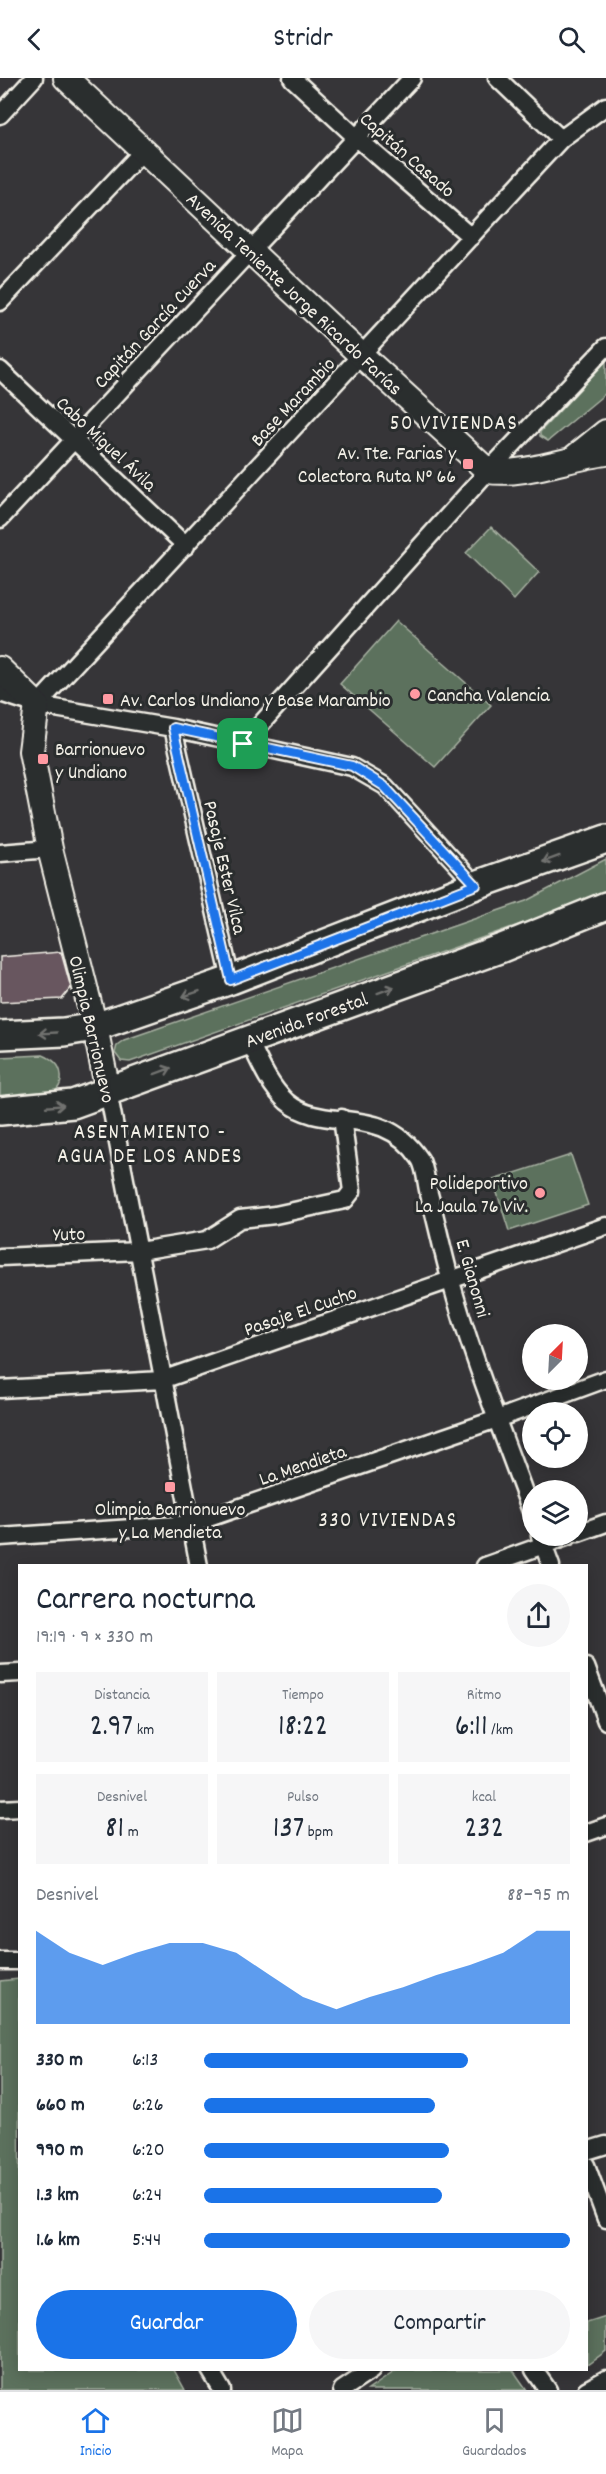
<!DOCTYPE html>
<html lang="es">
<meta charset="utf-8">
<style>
body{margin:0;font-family:Dekko,sans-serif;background:#f6f6f7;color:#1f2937;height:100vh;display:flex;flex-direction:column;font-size:22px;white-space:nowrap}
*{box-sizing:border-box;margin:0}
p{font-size:20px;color:#747a83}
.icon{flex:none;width:33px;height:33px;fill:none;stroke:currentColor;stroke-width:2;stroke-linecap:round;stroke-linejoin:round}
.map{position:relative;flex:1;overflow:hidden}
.panel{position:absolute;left:18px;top:1486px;width:570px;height:807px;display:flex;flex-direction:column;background:#fff;border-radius:0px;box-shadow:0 3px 15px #0003}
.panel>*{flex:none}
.needle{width:39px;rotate:24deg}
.buttons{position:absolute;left:522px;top:1246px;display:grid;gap:12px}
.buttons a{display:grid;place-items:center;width:66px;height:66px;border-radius:50%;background:#fff;box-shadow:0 3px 15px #0003;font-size:30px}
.pin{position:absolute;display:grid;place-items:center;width:51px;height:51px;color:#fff;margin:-26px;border-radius:12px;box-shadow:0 3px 9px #0006}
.round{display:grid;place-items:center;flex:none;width:63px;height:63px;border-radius:32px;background:#f6f6f7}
.headline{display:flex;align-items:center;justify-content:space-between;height:102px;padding:0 18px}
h1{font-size:33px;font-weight:600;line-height:45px}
.figures{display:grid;grid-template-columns:repeat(3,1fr);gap:9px;height:102px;padding:6px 18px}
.figures div{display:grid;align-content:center;border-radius:0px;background:#f6f6f7;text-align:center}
.figures b{font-size:30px;font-weight:600}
.figures small{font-size:16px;font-weight:400}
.figures p{font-size:16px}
.chart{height:168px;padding:12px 18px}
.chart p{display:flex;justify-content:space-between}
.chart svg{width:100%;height:108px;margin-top:6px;fill:#1a73e8;opacity:.7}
.action{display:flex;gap:12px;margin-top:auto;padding:12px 18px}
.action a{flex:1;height:69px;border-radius:36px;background:#1a73e8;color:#fff;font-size:24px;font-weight:600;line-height:69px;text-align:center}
.action a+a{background:#f6f6f7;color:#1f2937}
ul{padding:0 18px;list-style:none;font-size:20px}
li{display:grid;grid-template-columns:96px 72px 1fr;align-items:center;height:45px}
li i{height:15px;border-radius:8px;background:#1a73e8}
header{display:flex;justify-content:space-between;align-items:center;height:78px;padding:0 18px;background:#fff;font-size:27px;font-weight:600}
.tab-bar{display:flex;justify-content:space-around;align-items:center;height:84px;border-top:2px solid #e0e1e3;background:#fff;font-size:16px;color:#747a83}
.tab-bar a{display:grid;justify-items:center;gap:3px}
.tab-bar .current{color:#1a73e8}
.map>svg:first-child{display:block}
.green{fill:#5b715d;stroke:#a8b1a2;stroke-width:1.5}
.building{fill:#67565f;stroke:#f4f1e8;stroke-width:1.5}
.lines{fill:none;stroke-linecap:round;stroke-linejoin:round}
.street-casing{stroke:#f4f1e8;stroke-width:21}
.secondary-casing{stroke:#f4f1e8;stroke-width:28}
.primary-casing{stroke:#f4f1e8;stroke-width:32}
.street{stroke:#2a2d2e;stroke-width:16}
.secondary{stroke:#2a2d2e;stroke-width:24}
.primary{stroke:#2a2d2e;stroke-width:27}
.oneway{stroke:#71726f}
.route-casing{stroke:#fff;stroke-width:12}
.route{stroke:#1a73e8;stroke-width:8}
.poi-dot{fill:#ff9aa2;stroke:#2a2d2e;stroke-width:2}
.labels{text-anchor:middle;stroke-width:6;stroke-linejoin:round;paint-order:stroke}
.street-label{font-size:20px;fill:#f4f1e8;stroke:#2a2d2e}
.poi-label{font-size:20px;fill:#f4f1e8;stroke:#2a2d2e;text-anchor:start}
.neighbourhood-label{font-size:21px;letter-spacing:1.5px;fill:#f4f1e8;stroke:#2a2d2e}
</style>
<header><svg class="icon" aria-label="back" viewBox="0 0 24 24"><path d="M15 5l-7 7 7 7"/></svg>Stridr<svg class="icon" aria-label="search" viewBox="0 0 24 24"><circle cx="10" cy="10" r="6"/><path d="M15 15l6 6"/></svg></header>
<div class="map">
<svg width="606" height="2312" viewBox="0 0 606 2312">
<rect width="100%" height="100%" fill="#363538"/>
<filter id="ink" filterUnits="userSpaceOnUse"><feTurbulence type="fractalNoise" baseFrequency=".0167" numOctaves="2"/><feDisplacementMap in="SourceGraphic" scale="12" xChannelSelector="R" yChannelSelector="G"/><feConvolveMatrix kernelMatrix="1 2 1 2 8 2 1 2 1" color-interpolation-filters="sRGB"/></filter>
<g filter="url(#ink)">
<path class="green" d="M606,283v32l-58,48 -8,-5v-4z
M491,449l48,45 -25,28 -48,-47z
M396,543l95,84 -56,62 -95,-83z
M606,781v35l-476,168 -9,-1 -6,-8 2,-8 7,-5 402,-139z
M43,977c9,4 17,9 18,20 3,29 -42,24 -61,26v-44z
M571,1077l17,50 -79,26 -16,-51z
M19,1901l1,391h154l11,20h-185v-409z
M606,2239v34l-19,14v-42z
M397,2292h116l14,20h-159z"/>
<path class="building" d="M61,874l10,36 -9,11 -62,3v-45z"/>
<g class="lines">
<defs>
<path id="street" d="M292,0l65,60 114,99
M497,0l64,61
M0,37l34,-37
M0,224l143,-151
M0,292l186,176
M0,441l412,-441
M0,615l37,12 136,23 179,39 33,19 91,99
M37,627l524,-566 45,-33
M173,650l58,252
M243,666l245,-273 118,-124
M0,775l50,-4
M249,962c10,21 20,46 38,62 38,32 94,-1 133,57 5,8 6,22 8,31 8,29 14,59 22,88 22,80 54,159 82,236
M108,1013l91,475
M0,1179l139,-6 68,-11 33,-21 35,-4 70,-15 7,-9 -10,-73
M0,1311l162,-9 444,-154
M578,1455l28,-10
M540,1458l11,30
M0,1459l191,-13 306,-105 109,-40
M485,1488l84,-30
M586,1589l20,54
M0,1596l20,-1
M0,1731l20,-1
M586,1755l20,-7
M0,1883h20
M586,2073l20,-6
M586,2087l20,54
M210,2292l12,20
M534,2292l14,20
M342,2312l30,-20
M586,2312l20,-11"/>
<path id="secondary" d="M66,0l296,278 126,115c36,5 81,-13 118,-18
M575,379l31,-25
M0,591l37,36 -6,46 19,98 45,178 13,64"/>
<path id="primary" d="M0,957l64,-3 31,-5 136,-47 245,-95 130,-46
M0,1033l73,-7 429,-156 104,-42"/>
</defs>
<use href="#street" class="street-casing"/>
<use href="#secondary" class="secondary-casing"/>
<use href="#primary" class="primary-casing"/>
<use href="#street" class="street"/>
<use href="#secondary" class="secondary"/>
<use href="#primary" class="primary"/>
</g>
<defs><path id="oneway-shaft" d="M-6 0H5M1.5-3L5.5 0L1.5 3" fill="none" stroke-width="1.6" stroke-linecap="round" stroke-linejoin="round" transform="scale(1.5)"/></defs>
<g class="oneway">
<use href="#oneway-shaft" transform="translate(551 781) rotate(160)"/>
<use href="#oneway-shaft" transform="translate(386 912) rotate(-20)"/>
<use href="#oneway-shaft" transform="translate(191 916) rotate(161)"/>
<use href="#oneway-shaft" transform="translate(48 955) rotate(177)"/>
<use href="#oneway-shaft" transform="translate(163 993) rotate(-20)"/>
<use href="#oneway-shaft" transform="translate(55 1028) rotate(-5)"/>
</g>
</g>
<g class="lines" filter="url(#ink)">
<defs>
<path id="route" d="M173,650l179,38 32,20 92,99 -245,95z"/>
</defs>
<use href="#route" class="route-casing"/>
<use href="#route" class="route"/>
</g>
<g class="poi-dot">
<rect x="462" y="380" width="12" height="12" rx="3"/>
<circle cx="415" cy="616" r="6"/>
<rect x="102" y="615" width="12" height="12" rx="3"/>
<rect x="37" y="675" width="12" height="12" rx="3"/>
<circle cx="540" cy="1115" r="6"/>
<rect x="164" y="1403" width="12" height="12" rx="3"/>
</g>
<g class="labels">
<g class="street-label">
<text transform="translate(408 76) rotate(41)" y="7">Capitán Casado</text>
<text transform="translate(295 215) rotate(43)" y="7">Avenida Teniente Jorge Ricardo Farías</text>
<text transform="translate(154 245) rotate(-47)" y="7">Capitán García Cuerva</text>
<text transform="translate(292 323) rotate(-47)" y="7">Base Marambio</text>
<text transform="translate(107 365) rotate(43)" y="7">Cabo Miguel Ávila</text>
<text transform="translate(226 789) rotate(77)" y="7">Pasaje Ester Vilca</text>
<text transform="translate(306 941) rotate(-20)" y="7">Avenida Forestal</text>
<text transform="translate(93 951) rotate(77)" y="7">Olimpia Barrionuevo</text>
<text transform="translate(69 1155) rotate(-2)" y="7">Yuto</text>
<text transform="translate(474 1200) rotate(74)" y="7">E. Gianonni</text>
<text transform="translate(300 1232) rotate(-19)" y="7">Pasaje El Cucho</text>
<text transform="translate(302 1386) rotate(-19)" y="7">La Mendieta</text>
</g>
<g class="poi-label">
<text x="456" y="381" text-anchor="end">Av. Tte. Farias y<tspan x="456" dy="23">Colectora Ruta N° 66</tspan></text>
<text x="427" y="623">Cancha Valencia</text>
<text x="120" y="628">Av. Carlos Undiano y Base Marambio</text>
<text x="55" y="677">Barrionuevo<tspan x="55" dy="23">y Undiano</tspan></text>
<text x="528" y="1111" text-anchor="end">Polideportivo<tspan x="528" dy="23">La Jaula 76 Viv.</tspan></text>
<text x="170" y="1437" text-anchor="middle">Olimpia Barrionuevo<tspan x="170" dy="23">y La Mendieta</tspan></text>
</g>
<g class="neighbourhood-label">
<text x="454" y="351">50 VIVIENDAS</text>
<text x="150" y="1060">ASENTAMIENTO -<tspan x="150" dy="24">AGUA DE LOS ANDES</tspan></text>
<text x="388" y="1448">330 VIVIENDAS</text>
</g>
</g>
</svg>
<div class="buttons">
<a><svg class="needle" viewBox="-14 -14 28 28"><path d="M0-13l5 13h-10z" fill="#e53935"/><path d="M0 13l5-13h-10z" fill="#747a83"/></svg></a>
<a><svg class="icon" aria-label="locate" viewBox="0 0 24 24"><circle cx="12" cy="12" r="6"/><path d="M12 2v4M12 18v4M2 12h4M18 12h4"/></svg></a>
<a><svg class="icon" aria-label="layers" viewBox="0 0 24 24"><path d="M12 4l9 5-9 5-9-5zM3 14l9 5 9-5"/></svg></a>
</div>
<div class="pin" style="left:243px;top:666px;background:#1e9e55"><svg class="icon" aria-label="arrive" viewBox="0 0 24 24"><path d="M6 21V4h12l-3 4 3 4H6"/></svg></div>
<section class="panel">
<div class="headline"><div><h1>Carrera nocturna</h1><p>19:19 · 9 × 330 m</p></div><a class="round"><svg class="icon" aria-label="share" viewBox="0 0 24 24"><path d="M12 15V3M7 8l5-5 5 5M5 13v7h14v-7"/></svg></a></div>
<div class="figures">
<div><p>Distancia</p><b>2.97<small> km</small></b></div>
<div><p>Tiempo</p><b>18:22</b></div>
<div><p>Ritmo</p><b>6:11<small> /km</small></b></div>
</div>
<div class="figures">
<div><p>Desnivel</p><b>81<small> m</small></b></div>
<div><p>Pulso</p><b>137<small> bpm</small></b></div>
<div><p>kcal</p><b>232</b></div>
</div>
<div class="chart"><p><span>Desnivel</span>88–95 m</p>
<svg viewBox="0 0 160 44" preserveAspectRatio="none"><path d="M0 44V6L10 15L20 20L30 15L40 11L50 11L60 15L70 24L80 33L90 38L100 33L110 29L120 24L130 20L140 15L150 6L160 6V44z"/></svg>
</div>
<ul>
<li><b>330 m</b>6:13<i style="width:72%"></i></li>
<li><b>660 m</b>6:26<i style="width:63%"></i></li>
<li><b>990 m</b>6:20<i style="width:67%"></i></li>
<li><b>1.3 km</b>6:24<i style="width:65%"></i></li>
<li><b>1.6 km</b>5:44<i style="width:100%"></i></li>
</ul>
<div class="action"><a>Guardar</a><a>Compartir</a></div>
</section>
</div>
<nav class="tab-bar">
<a class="current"><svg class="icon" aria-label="home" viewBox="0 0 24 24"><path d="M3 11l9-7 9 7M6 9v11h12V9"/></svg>Inicio</a>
<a><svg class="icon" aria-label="map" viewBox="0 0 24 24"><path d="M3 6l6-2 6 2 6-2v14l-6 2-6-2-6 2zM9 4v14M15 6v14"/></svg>Mapa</a>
<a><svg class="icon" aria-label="saved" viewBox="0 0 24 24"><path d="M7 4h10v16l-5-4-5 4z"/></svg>Guardados</a>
</nav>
